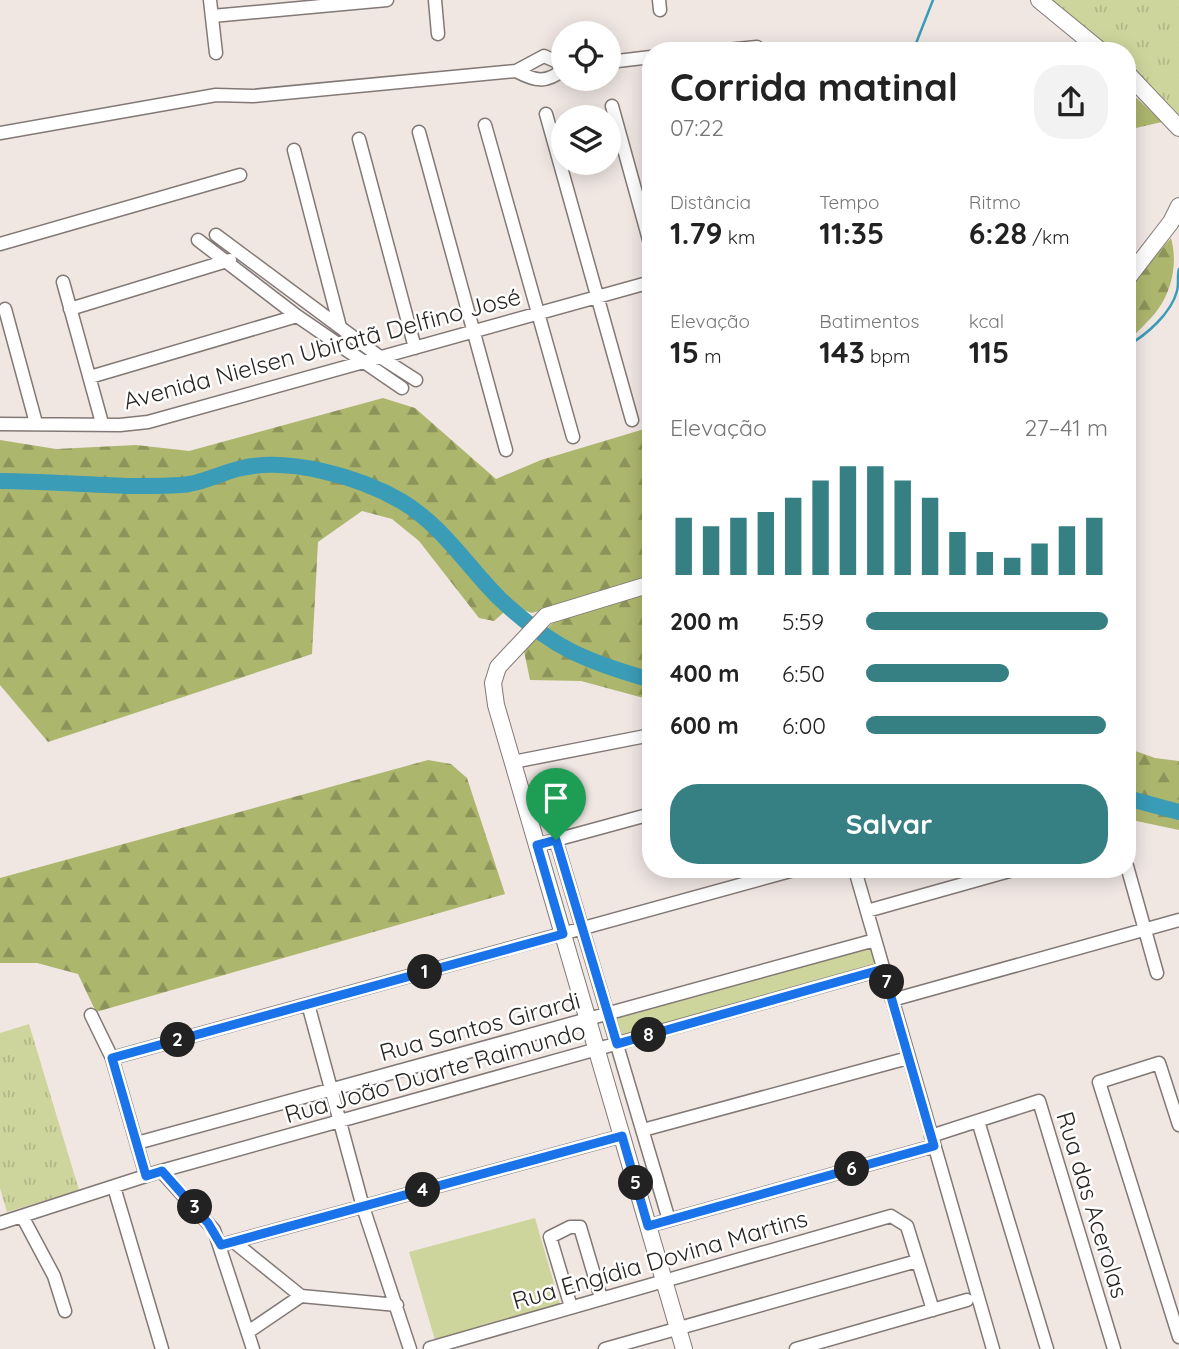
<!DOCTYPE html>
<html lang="pt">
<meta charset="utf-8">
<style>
body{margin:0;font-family:Quicksand,sans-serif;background:#f2f2f2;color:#222;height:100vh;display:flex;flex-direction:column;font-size:26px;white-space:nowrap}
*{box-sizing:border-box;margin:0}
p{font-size:23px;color:#767676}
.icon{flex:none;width:38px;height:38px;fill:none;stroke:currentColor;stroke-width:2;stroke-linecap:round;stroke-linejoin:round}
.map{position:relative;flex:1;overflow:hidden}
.drawer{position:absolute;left:642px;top:42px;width:494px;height:836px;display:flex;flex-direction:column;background:#fff;border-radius:28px;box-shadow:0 4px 18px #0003}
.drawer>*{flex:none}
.buttons{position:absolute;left:551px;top:21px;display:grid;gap:14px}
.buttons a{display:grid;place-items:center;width:70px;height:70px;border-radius:50%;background:#fff;box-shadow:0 4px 18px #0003;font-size:35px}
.pin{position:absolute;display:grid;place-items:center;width:60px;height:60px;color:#fff;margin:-72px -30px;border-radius:50% 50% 50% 0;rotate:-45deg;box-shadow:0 0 7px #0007}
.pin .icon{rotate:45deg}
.km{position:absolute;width:35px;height:35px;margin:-18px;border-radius:50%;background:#222;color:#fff;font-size:19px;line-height:35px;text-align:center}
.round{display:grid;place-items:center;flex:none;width:74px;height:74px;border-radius:28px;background:#f2f2f2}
.headline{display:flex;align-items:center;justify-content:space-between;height:119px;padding:0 28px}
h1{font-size:38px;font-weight:700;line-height:52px}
.metrics{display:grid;grid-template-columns:repeat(3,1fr);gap:10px;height:119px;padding:7px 28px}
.metrics div{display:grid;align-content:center}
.metrics b{font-size:30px;font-weight:700}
.metrics small{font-size:19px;font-weight:400}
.metrics p{font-size:19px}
.chart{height:196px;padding:14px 28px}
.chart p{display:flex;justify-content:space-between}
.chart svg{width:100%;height:126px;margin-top:7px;stroke:#367f82;stroke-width:6}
.primary-button{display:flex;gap:14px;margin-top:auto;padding:14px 28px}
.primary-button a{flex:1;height:80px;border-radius:28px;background:#367f82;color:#fff;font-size:28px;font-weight:700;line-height:80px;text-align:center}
ul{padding:0 28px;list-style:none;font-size:23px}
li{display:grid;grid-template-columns:112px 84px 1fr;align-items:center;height:52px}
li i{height:18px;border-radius:9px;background:#367f82}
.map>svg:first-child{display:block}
.grass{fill:url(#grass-tufts)}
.forest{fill:url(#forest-firs)}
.green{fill:#ced59c}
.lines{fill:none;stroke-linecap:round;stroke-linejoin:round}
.stream{stroke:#3b9cb7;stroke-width:2.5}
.river{stroke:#3b9cb7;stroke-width:16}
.minor-casing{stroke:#827976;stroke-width:15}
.major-casing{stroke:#827976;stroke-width:18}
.minor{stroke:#fff;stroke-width:12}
.major{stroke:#fff;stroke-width:16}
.route-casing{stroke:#fff;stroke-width:14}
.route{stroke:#1a73e8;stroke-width:9}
.labels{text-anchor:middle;stroke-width:5;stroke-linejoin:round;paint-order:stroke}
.street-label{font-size:24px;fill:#282523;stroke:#fff}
</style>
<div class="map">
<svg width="1179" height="1349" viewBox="0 0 1179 1349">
<defs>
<pattern id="grass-tufts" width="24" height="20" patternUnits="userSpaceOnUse" patternTransform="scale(1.75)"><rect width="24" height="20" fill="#ced59c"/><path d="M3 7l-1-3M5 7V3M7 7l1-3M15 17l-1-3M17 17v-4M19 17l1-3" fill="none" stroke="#b1b786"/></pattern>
<pattern id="forest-firs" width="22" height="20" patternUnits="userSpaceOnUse" patternTransform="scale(1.75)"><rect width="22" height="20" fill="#adb66d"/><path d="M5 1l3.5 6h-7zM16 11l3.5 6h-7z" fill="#8d9459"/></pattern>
</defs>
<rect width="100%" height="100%" fill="#f0e7e3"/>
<path class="grass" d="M1052,0h127v117l-52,-54v-12h-14z
M29,1024l50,166 -72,22 -7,-24v-155z"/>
<path class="forest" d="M1127,89l35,33 -35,8z
M1171,238c8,29 -1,62 -23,83 -6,6 -12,14 -21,18v-51z
M383,398l32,10 81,71 45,-19 110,-33v150l-119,36 -21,-7 -17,15 -15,-3 -60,-77 -27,-22 -30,-8 -44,31 -6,112 -264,88 -48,-57v-245l56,9 80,-4 53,6z
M651,592v108l-70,-19 -51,-1 -6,-29 31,-30z
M1127,748l28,10 24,3v69l-52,-11z
M428,760l23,4 16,14 38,116 -409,118 -18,-38 -41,-11h-37v-85z"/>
<path class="green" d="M871,945l6,22 -256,70 -6,-21z
M535,1218l25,86 -125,36 -26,-88z"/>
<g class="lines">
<path class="stream" d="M913,51l20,-51
M1127,346c19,-11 44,-32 50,-55 2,-7 0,-16 2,-22"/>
<path class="river" d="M0,481c60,0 122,8 181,4 21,-1 41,-13 61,-17 47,-11 118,9 159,33 41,24 65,64 98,97 52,49 85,63 152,82
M1127,798l52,14"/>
<defs>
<path id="minor" d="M210,0l6,53
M435,0l3,34
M659,0l1,10
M212,16l175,-16
M717,51l40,-4
M609,62l42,-5
M516,71c19,10 30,13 48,-2
M612,106l39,141
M546,114l86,306
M485,125l88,312
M419,132l87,318
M0,133l216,-38 37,1 263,-25 28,-15 20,9
M359,139l56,209
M294,150l46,177
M216,235l164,122 36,23
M198,240l99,76 105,72
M0,244l240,-69
M63,282l39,141
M5,309l31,114
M70,309l160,-49
M90,377l207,-61
M0,424l120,1 28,-3 503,-140
M513,762l138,-27
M556,840l113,380
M537,845l114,-31
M1127,866l30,107
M855,870l138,479
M867,911l146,-41
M892,1000l287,-80
M308,1004l55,203 47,142
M91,1015l21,43 34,118
M112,1058l682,-188
M978,1121l69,228
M1179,1125l-20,-62 -60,19 80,255
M643,1130l265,-72
M931,1136l108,-35 75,248
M137,1143l738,-203
M161,1171l53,59 39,119
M114,1187l48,162
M22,1216l32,60 11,35
M0,1223l161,-52 722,-202
M648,1226l286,-80
M234,1242l67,54 96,9
M221,1245l401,-109
M571,1307l-21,-70 20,-10h10l21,71
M248,1332l53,-36
M430,1348l461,-132 16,10 26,84
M605,1349l312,-88
M796,1349l171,-49"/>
<path id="major" d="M1039,0l62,51
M1127,73l52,55
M1127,279l44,-57 8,-16
M651,584l-105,32 -48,51 -5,16 3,22 188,644"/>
</defs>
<use href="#minor" class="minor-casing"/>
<use href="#major" class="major-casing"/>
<use href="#minor" class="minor"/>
<use href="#major" class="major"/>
</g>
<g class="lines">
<defs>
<path id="route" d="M556,840l61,204 266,-75 51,177 -286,80 -26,-90 -401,109 -13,-22 -46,-52 -16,5 -34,-118 451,-124 -26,-89z"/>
</defs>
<use href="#route" class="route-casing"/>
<use href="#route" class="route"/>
</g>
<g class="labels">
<g class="street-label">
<text transform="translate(322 349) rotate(-15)" y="8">Avenida Nielsen Ubiratã Delfino José</text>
<text transform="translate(480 1027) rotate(-15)" y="8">Rua Santos Girardi</text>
<text transform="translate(435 1073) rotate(-16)" y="8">Rua João Duarte Raimundo</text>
<text transform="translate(1092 1205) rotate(73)" y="8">Rua das Acerolas</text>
<text transform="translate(660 1260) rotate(-16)" y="8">Rua Engídia Dovina Martins</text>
</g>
</g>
</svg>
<div class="buttons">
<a><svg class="icon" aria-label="locate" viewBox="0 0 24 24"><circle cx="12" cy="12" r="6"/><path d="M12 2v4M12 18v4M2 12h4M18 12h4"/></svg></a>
<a><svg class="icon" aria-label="layers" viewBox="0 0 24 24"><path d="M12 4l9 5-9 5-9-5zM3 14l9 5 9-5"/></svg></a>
</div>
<div class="pin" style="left:556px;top:840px;background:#1e9e55"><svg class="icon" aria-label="arrive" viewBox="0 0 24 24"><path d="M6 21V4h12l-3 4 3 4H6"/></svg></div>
<b class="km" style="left:425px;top:972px">1</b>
<b class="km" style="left:178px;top:1040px">2</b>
<b class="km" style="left:195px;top:1207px">3</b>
<b class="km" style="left:423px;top:1190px">4</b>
<b class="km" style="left:636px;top:1183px">5</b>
<b class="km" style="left:852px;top:1169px">6</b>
<b class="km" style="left:887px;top:982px">7</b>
<b class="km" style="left:649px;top:1035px">8</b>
<section class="drawer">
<div class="headline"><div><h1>Corrida matinal</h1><p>07:22</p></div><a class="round"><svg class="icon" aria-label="share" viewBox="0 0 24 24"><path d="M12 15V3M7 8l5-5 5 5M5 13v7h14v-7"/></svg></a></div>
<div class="metrics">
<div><p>Distância</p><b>1.79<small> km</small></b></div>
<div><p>Tempo</p><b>11:35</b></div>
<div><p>Ritmo</p><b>6:28<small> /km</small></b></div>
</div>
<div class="metrics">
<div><p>Elevação</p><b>15<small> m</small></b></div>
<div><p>Batimentos</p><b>143<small> bpm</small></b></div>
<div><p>kcal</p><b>115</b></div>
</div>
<div class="chart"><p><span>Elevação</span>27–41 m</p>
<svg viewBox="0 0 160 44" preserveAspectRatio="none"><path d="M5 44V24M15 44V27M25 44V24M35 44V22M45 44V17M55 44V11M65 44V6M75 44V6M85 44V11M95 44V17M105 44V29M115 44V36M125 44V38M135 44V33M145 44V27M155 44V24"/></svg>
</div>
<ul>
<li><b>200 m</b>5:59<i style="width:100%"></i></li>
<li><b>400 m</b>6:50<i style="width:59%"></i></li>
<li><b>600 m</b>6:00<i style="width:99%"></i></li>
</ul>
<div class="primary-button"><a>Salvar</a></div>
</section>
</div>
